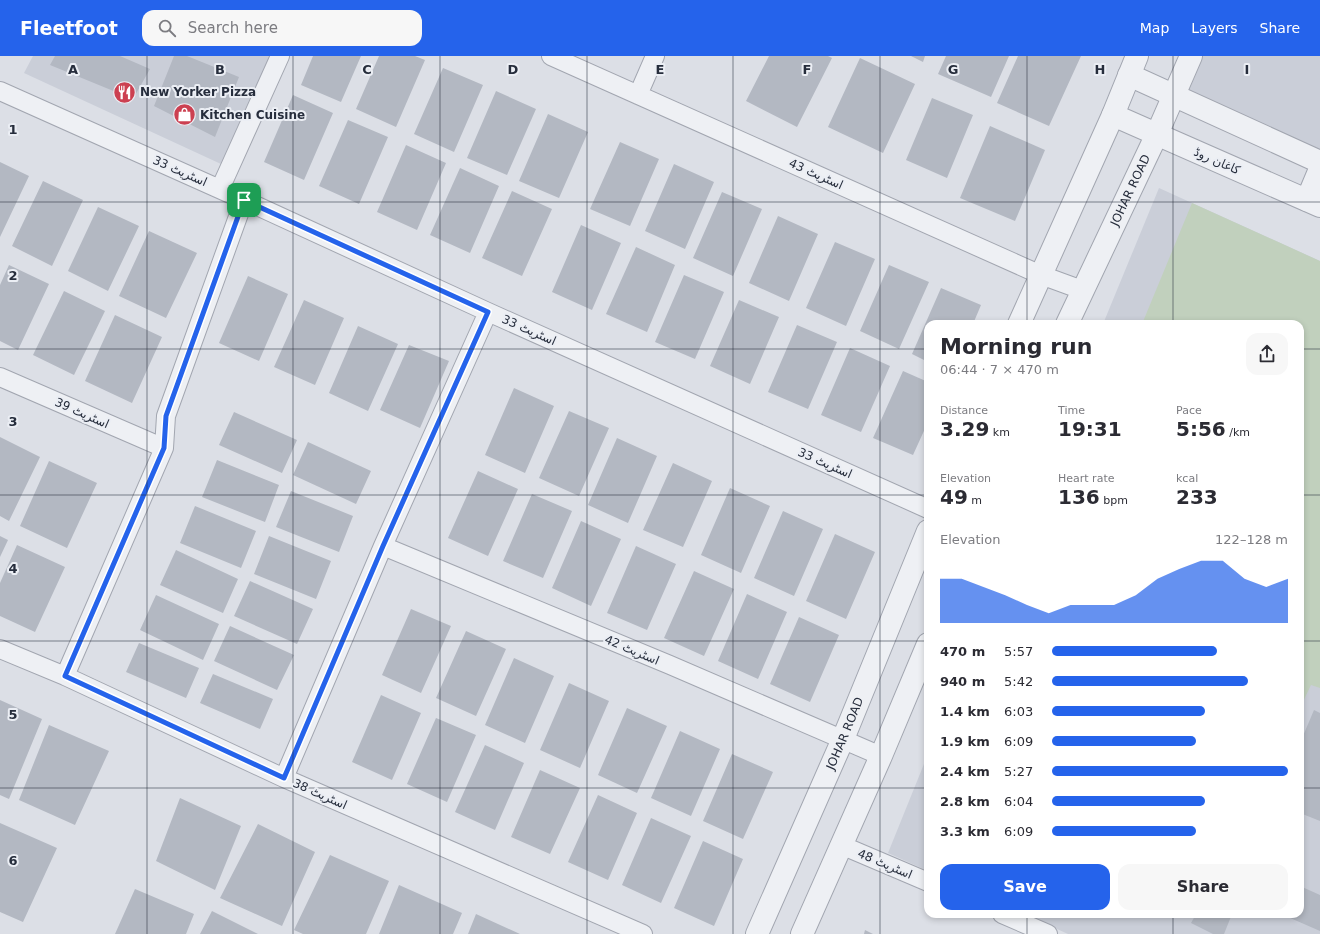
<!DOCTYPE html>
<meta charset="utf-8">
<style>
body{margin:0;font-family:"DejaVu Sans",Cairo,sans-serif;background:#f7f7f7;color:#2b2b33;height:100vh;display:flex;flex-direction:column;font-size:15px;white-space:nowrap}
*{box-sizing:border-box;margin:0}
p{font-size:13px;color:#7c7c81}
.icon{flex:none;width:22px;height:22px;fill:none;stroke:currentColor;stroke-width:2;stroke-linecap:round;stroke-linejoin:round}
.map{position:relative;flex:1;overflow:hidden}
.drawer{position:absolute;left:924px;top:264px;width:380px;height:598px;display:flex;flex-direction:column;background:#fff;border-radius:12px;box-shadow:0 2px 6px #0003}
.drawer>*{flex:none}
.pin{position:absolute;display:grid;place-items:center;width:34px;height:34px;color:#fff;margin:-17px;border-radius:8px;box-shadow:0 2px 6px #0006}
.round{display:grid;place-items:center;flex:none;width:42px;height:42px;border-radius:12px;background:#f7f7f7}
.headline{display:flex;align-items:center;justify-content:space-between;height:68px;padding:0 16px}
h1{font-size:22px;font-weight:600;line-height:30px}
.metrics{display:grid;grid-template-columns:repeat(3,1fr);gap:6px;height:68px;padding:4px 16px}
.metrics div{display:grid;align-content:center}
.metrics b{font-size:20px;font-weight:600}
.metrics small{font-size:11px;font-weight:400}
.metrics p{font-size:11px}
.chart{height:112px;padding:8px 16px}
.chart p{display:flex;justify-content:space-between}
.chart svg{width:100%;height:72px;margin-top:4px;fill:#2563eb;opacity:.7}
.button{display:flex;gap:8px;margin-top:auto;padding:8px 16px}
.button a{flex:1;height:46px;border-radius:12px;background:#2563eb;color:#fff;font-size:16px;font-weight:600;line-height:46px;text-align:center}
.button a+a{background:#f7f7f7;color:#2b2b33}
ul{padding:0 16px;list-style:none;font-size:13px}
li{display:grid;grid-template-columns:64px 48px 1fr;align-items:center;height:30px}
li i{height:10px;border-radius:5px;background:#2563eb}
header{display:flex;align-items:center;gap:24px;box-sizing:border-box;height:56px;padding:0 20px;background:#2563eb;color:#fff}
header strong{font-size:19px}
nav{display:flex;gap:22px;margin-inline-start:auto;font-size:14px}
.search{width:280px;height:36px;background:#f7f7f7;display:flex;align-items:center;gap:10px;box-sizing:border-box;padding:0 14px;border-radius:12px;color:#7c7c81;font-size:15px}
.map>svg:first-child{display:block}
.built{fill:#caced8}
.green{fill:#c1d0bd}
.building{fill:#b3b8c2}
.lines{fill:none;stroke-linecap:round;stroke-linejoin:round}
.minor-casing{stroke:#a2a6b0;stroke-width:20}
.tertiary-casing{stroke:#a2a6b0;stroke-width:24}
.minor{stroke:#eef0f4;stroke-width:18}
.tertiary{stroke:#eef0f4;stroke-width:22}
.route-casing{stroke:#fff;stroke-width:8}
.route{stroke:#2563eb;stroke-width:5}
.grid{fill:none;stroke:#262d3c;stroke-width:1;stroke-opacity:0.55}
.labels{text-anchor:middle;stroke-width:4;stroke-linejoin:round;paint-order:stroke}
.poi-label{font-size:12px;font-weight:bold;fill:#262d3c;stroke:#ebeef4;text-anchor:start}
.street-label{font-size:12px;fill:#262d3c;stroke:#ebeef4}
.grid-label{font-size:13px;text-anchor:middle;font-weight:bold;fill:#262d3c;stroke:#ebeef4;stroke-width:4;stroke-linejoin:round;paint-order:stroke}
</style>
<header>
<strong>Fleetfoot</strong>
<div class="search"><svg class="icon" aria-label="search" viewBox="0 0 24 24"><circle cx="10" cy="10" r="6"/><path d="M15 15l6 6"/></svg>Search here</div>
<nav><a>Map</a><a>Layers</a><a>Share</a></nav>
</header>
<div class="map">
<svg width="1320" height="878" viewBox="0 0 1320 878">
<rect width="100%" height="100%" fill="#dcdfe6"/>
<path class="built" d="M33,0h238l-50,108 -197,-91z
M1191,0h129v105l-146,-66z
M1159,132l161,73v673h-252l-44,-20h276v-590h-197z
M928,698v117l-40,-18z"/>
<path class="green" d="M1192,147l128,58v427l-9,-3 -11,23v-384h-158z"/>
<path class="building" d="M55,0h65l30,13 -17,30 -83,-34z
M174,0h13l52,21 -24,60 -61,-31z
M313,0h48l-20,46 -40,-17z
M379,0h36l10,4 -29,67 -40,-18z
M769,0h59l4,2 -35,69 -51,-26z
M911,0h14l-2,6z
M946,0h63l-18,41 -53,-23z
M1018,0h63l-32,70 -52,-23z
M860,2l55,26 -32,69 -55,-26z
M443,12l40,17 -29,67 -40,-18z
M496,35l40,18 -29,66 -40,-17z
M293,39l40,18 -29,67 -40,-18z
M932,42l41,17 -26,63 -41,-18z
M548,58l40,18 -29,66 -40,-17z
M348,64l40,17 -29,67 -40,-18z
M990,70l55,24 -30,71 -55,-23z
M620,86l39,17 -29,67 -40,-17z
M406,89l40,18 -29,67 -40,-18z
M0,106l29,14 -29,61z
M674,108l40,18 -29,67 -40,-18z
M460,112l39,18 -29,67 -40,-18z
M43,125l40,19 -31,66 -40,-20z
M512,135l40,18 -30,67 -40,-18z
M722,136l40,17 -29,67 -40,-18z
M98,151l41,19 -31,65 -40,-20z
M778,160l40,18 -29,67 -40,-18z
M581,169l40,18 -29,67 -40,-18z
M149,175l48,22 -31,65 -47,-22z
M835,186l40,17 -29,67 -40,-18z
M636,191l39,18 -28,67 -41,-18z
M9,209l40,19 -31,66 -18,-9v-56z
M889,209l40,17 -30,67 -39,-18z
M684,219l40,17 -29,67 -40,-17z
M248,220l40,18 -29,67 -40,-18z
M941,232l40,17 -8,19h-45v38l-16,-8z
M64,235l41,20 -31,64 -41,-20z
M304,244l40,18 -29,67 -41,-18z
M739,244l40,17 -29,67 -40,-18z
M115,259l47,22 -30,66 -47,-22z
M797,269l40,17 -29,67 -40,-17z
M358,270l40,18 -30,67 -39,-18z
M409,289l40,16 -29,67 -40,-18z
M850,292l40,18 -29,66 -40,-17z
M903,315l25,11v40l-15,33 -40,-17z
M514,332l40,18 -29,67 -40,-18z
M569,355l40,17 -30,68 -40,-18z
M234,356l63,28 -15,33 -63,-28z
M0,381l40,20 -31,64 -9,-5z
M617,382l40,18 -29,67 -40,-18z
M308,386l63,29 -15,33 -63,-29z
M217,404l62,25 -14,37 -63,-25z
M49,405l48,22 -30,65 -47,-22z
M673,407l39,18 -29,66 -40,-17z
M478,415l40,18 -30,67 -40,-18z
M730,432l40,18 -29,67 -40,-18z
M291,435l62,25 -14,36 -63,-25z
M532,438l40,17 -29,67 -40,-17z
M195,450l61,25 -15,37 -61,-25z
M783,455l40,18 -29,67 -40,-18z
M581,465l40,18 -30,67 -39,-18z
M835,478l40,18 -29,67 -40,-18z
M0,480l8,4 -8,17z
M269,480l62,25 -15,38 -62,-25z
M17,489l48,22 -30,65 -35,-16v-33z
M636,490l40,18 -29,66 -40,-17z
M176,494l62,29 -15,34 -63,-28z
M694,515l40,18 -30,67 -40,-18z
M250,525l63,28 -16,35 -63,-28z
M747,538l40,18 -29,67 -40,-18z
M156,539l63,29 -16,36 -63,-30z
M411,553l40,17 -30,67 -39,-18z
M799,561l40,18 -29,67 -40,-18z
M230,570l64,29 -17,35 -63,-29z
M466,575l40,18 -30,67 -40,-18z
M139,587l60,25 -13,30 -60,-26z
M514,602l40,18 -29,67 -40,-18z
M213,618l60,25 -13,30 -60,-26z
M569,627l40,18 -29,67 -40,-18z
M381,639l40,18 -29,67 -40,-18z
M0,644l42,19 -33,80 -9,-4z
M627,652l40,18 -30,67 -39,-18z
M1314,654l6,3v108l-20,-8v-70z
M436,662l40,17 -29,67 -40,-18z
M49,669l60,26 -34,74 -56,-25z
M680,675l40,18 -29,67 -40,-18z
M485,689l39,18 -29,67 -40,-18z
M732,698l41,18 -30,67 -40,-18z
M540,714l40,18 -30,66 -39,-17z
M598,739l39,18 -29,67 -40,-18z
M180,742l61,28 -26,64 -59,-29z
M651,762l40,18 -30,67 -39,-18z
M0,767l57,25 -34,74 -23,-10z
M258,768l57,28 -33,74 -62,-28z
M703,785l40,18 -29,67 -40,-18z
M330,799l59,26 -23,53h-63l-9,-4z
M399,829l63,28 -9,21h-74z
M1300,830l20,9v36l-39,-17h19z
M135,833l59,25 -8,20h-71z
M212,855l46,23h-58z
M476,858l44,20h-52z
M1191,858h41l-8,20h-11l-22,-11 4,-7z
M865,874l8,4h-9z"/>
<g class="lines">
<defs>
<path id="minor" d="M551,0l490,219 41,15
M0,35l244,109 244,112 440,197
M638,39l17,-39
M220,133l60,-133
M0,321l164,71
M383,490l287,119 211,91
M0,593l65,27 219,102 359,156
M65,620l99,-228 2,-32 78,-216
M284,722l99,-232 105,-234
M841,789l87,37
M1002,858l46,20"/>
<g id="tertiary">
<path d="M1129,19l191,87"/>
<path d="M1113,59l207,91"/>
<path d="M1307,144l13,-31"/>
<path d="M1019,268l94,-209 24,-59"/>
<path id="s1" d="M1067,268l90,-190 34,-78"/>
<path id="s2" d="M757,878l86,-195 85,-208"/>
<path d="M802,878l79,-178 47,-112"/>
</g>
</defs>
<use href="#minor" class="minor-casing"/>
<use href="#tertiary" class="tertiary-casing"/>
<use href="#minor" class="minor"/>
<use href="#tertiary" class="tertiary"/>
</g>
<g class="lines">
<defs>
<path id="route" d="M244,144l244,112 -105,234 -99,232 -219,-102 99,-228 2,-32z"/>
</defs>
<use href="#route" class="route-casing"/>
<use href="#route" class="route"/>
</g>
<path class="grid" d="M147,0v878M293,0v878M440,0v878M587,0v878M733,0v878M880,0v878M1027,0v268M1173,0v268M0,146h1320M0,293h928M1300,293h20M0,439h928M1300,439h20M0,585h928M1300,585h20M0,732h928M1300,732h20M1027,858v20M1173,858v20"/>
<defs>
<symbol id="restaurant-disc" viewBox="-11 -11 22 22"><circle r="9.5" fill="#cc4051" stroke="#ebeef4"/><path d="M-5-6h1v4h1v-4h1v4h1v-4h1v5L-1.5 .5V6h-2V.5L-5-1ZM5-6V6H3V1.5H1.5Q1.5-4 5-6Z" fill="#fff"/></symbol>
<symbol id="shop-disc" viewBox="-11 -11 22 22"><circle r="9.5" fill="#cc4051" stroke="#ebeef4"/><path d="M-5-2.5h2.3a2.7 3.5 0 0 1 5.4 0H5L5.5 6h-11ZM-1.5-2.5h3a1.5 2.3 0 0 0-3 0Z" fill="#fff"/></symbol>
</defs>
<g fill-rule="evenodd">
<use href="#restaurant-disc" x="112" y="24" width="25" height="25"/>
<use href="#shop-disc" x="172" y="46" width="25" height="25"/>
</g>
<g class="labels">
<g class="poi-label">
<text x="140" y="40">New Yorker Pizza</text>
<text x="200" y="63">Kitchen Cuisine</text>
</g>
<g class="street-label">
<text transform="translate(1217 105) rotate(24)" y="4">کاغان روڈ</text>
<text transform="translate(180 115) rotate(24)" y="4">اسٹریٹ 33</text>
<text transform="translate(816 118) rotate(24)" y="4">اسٹریٹ 43</text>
<text dy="4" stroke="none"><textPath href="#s1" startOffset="148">JOHAR ROAD</textPath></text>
<text transform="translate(529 274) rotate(24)" y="4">اسٹریٹ 33</text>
<text transform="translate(82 357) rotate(24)" y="4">اسٹریٹ 39</text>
<text transform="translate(825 407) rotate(24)" y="4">اسٹریٹ 33</text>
<text transform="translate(632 594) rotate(23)" y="4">اسٹریٹ 42</text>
<text dy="4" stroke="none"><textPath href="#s2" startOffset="219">JOHAR ROAD</textPath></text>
<text transform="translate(320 738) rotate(24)" y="4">اسٹریٹ 38</text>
<text transform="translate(885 808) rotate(23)" y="4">اسٹریٹ 48</text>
</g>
</g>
<g class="grid-label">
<text x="73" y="18">A</text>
<text x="220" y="18">B</text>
<text x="367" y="18">C</text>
<text x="513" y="18">D</text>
<text x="660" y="18">E</text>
<text x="807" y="18">F</text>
<text x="953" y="18">G</text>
<text x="1100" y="18">H</text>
<text x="1247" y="18">I</text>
<text x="13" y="78">1</text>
<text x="13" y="224">2</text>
<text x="13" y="370">3</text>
<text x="13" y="517">4</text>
<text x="13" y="663">5</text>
<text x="13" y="809">6</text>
</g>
</svg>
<div class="pin" style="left:244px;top:144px;background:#1e9e55"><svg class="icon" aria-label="arrive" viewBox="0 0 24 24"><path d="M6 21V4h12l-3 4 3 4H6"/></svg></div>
<section class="drawer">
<div class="headline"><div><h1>Morning run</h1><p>06:44 · 7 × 470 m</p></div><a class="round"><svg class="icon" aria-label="share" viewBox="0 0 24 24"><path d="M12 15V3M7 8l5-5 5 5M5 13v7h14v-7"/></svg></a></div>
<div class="metrics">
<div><p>Distance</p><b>3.29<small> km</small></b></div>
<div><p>Time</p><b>19:31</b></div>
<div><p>Pace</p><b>5:56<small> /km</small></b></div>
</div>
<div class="metrics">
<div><p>Elevation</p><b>49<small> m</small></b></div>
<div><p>Heart rate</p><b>136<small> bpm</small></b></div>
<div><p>kcal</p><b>233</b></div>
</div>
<div class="chart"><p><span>Elevation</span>122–128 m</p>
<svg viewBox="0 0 160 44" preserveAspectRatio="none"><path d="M0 44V17L10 17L20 22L30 27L40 33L50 38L60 33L70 33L80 33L90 27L100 17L110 11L120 6L130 6L140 17L150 22L160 17V44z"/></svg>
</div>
<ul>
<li><b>470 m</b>5:57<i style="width:70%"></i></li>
<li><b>940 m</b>5:42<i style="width:83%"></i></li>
<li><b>1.4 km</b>6:03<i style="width:65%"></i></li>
<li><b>1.9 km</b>6:09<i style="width:61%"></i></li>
<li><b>2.4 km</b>5:27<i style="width:100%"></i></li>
<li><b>2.8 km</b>6:04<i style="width:65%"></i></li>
<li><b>3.3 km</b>6:09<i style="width:61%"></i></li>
</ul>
<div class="button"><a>Save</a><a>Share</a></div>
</section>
</div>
